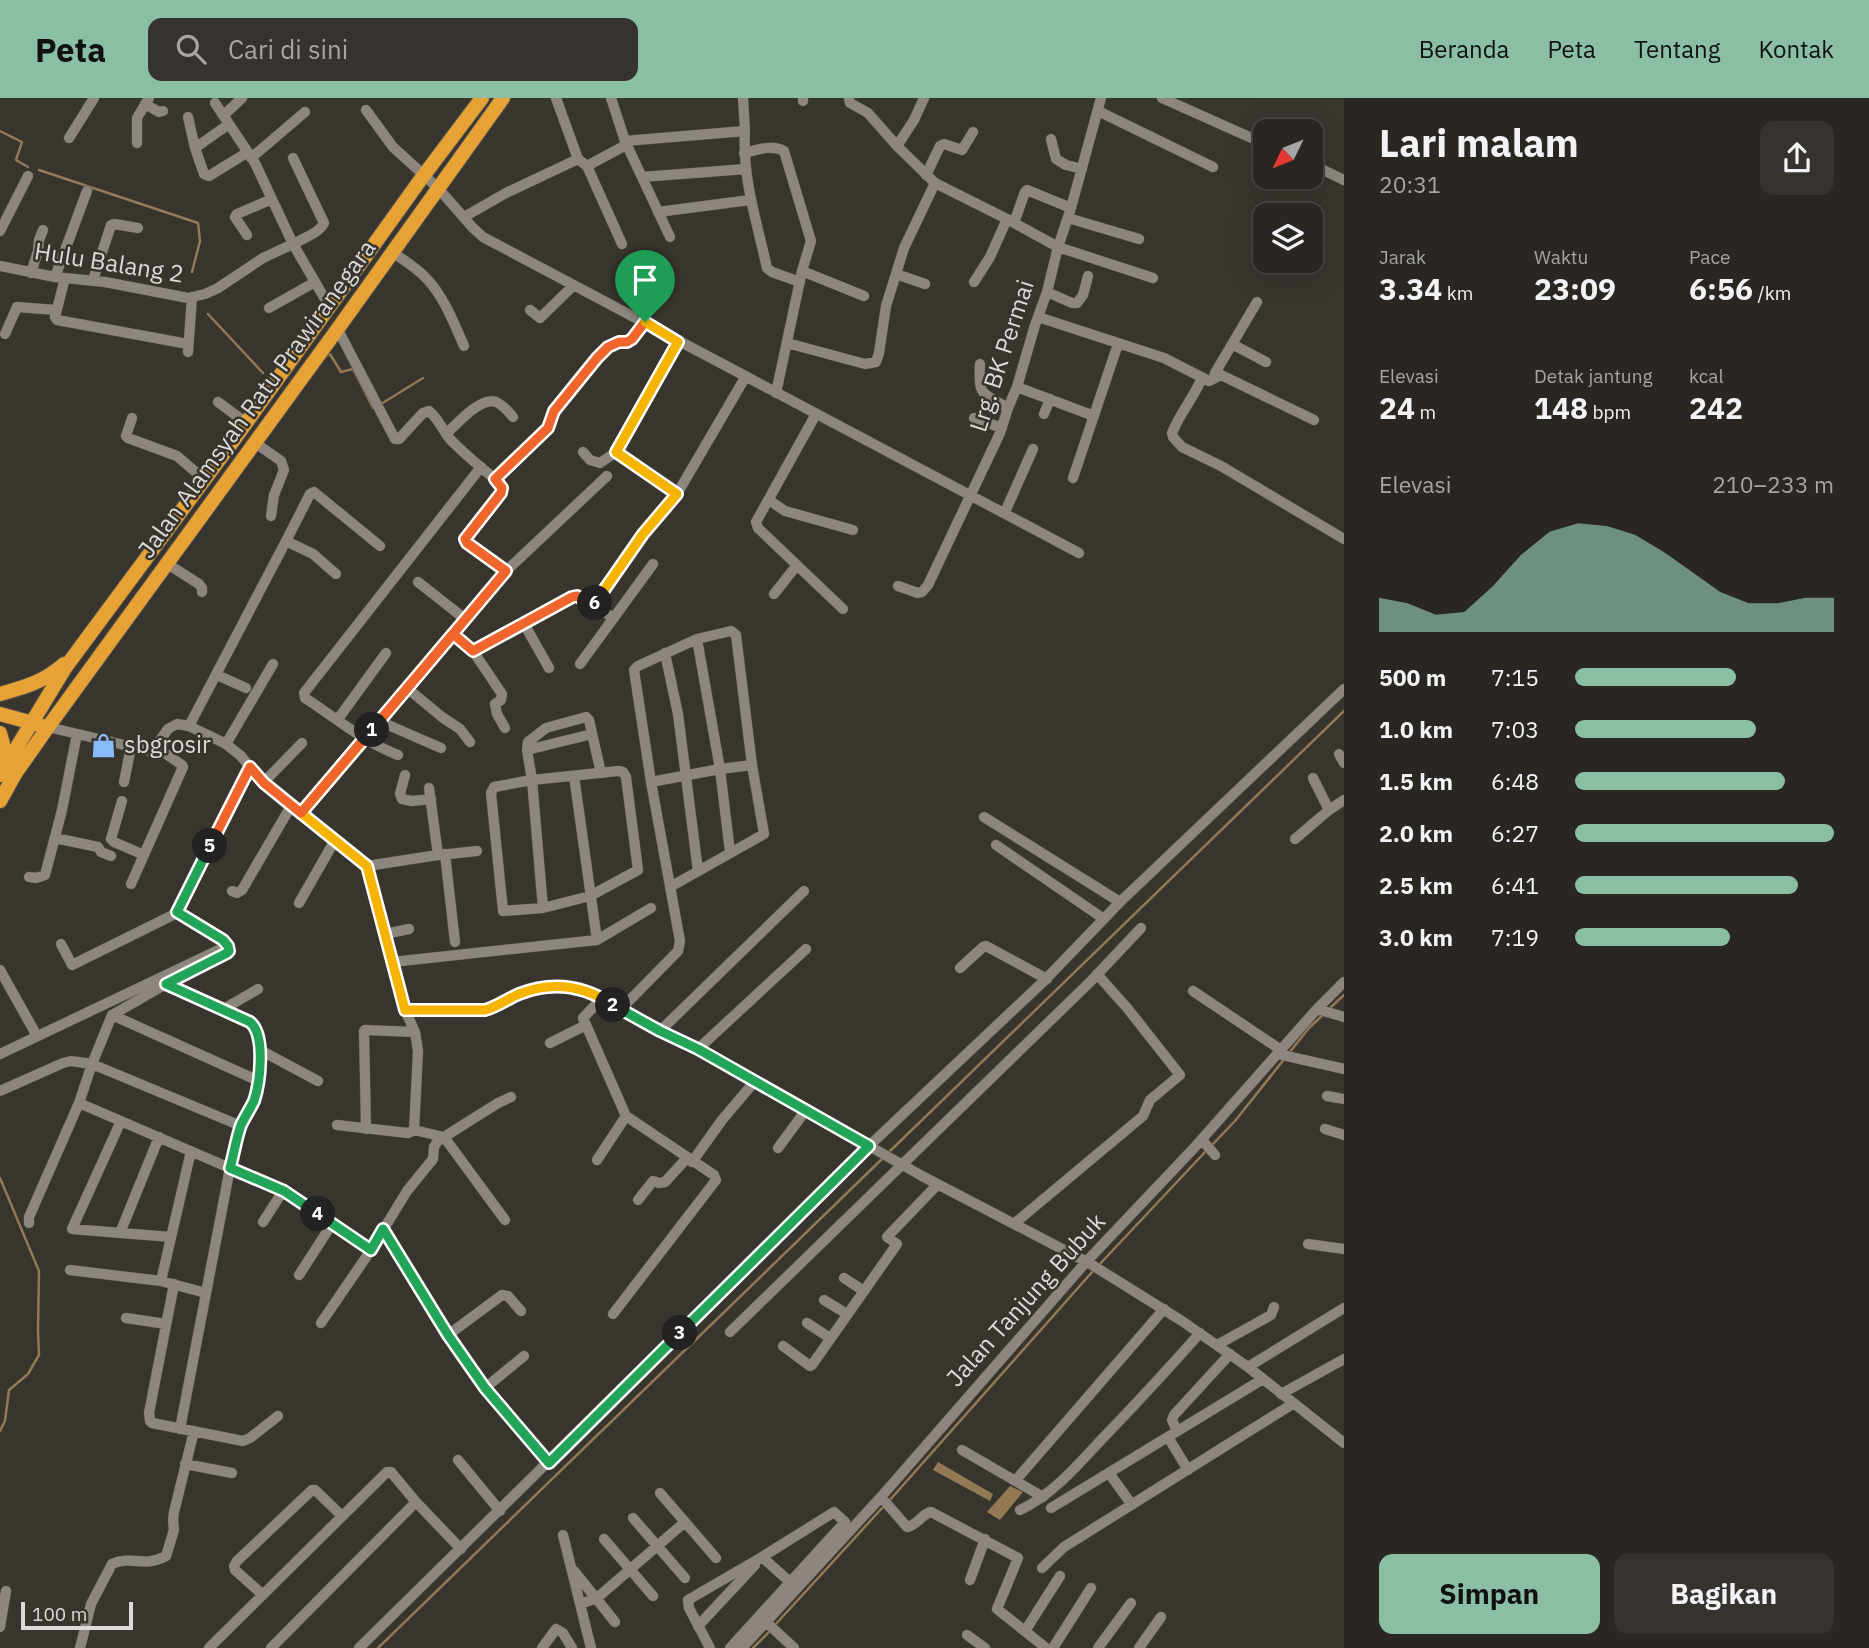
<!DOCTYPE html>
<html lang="id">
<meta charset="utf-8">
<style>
body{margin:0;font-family:"IBM Plex Sans",sans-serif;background:#36332f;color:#f1f3f6;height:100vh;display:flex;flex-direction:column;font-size:26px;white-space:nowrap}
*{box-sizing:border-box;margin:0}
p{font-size:23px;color:#a5a5a5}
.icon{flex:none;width:38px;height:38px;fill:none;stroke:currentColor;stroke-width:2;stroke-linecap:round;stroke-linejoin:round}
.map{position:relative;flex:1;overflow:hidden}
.panel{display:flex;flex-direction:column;background:#2a2722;width:525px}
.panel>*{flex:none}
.needle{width:46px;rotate:227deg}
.fabs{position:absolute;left:1253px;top:21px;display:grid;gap:14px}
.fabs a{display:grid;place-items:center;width:70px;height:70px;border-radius:14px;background:#2a2722;box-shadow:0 7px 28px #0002,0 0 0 2px #464440;font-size:35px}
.scale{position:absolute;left:21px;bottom:18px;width:112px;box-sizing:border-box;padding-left:7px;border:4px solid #dddbd7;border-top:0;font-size:19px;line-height:24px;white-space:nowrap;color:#dddbd7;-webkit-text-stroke:5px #38342e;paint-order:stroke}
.pin{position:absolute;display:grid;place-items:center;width:60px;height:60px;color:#fff;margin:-72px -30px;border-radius:50% 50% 50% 0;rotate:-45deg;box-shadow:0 0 7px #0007}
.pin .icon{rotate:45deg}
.km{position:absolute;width:35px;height:35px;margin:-18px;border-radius:50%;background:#222;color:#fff;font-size:19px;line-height:35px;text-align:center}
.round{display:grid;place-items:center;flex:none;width:74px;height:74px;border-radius:14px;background:#36332f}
.head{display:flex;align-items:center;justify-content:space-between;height:119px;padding:0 35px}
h1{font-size:38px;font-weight:800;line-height:52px}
.stats{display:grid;grid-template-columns:repeat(3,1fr);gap:10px;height:119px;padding:7px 35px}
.stats div{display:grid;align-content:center}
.stats b{font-size:30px;font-weight:800}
.stats small{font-size:19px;font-weight:400}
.stats p{font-size:19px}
.chart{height:196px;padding:14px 35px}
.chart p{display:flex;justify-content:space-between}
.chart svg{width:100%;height:126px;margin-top:7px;fill:#8abfa5;opacity:.7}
.button{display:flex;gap:14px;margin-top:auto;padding:14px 35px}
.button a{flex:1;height:80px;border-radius:14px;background:#8abfa5;color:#111;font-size:28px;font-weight:800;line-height:80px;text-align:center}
.button a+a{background:#36332f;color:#f1f3f6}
ul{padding:0 35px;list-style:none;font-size:23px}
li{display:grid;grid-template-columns:112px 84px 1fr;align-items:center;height:52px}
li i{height:18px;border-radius:9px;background:#8abfa5}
header{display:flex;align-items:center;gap:42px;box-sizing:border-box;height:98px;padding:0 35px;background:#8abfa5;color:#111}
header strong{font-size:33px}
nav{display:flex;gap:38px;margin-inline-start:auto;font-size:24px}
.search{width:490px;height:63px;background:#36332f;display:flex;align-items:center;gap:18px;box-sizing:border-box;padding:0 24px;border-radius:14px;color:#a5a5a5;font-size:26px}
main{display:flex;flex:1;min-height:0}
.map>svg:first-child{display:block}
.water{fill:#947955}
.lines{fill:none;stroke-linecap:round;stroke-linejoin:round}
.stream{stroke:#947955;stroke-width:2.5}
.minor-casing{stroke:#54514c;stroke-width:11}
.highway-casing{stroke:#54514c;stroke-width:16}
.minor{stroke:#8c867f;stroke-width:10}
.highway{stroke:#e6a235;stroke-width:14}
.split-1-casing{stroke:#fff;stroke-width:14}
.split-2-casing{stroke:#fff;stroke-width:14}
.split-3-casing{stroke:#fff;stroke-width:14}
.split-4-casing{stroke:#fff;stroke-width:14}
.split-5-casing{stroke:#fff;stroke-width:14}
.split-6-casing{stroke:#fff;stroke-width:14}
.split-7-casing{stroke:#fff;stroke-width:14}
.split-1{stroke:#f0652b;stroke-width:9}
.split-2{stroke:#f5b400;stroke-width:9}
.split-3{stroke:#22a559;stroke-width:9}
.split-4{stroke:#22a559;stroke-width:9}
.split-5{stroke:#22a559;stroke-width:9}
.split-6{stroke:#f0652b;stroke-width:9}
.split-7{stroke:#f5b400;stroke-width:9}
.labels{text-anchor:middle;stroke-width:5;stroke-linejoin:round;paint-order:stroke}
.street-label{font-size:24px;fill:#dddbd7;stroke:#38342e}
.poi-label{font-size:24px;fill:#dddbd7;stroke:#38342e;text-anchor:start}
</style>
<header>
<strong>Peta</strong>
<div class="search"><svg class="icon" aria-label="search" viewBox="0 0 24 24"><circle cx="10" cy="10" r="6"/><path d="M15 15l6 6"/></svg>Cari di sini</div>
<nav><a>Beranda</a><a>Peta</a><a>Tentang</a><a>Kontak</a></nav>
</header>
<main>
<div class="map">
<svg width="1344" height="1550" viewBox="0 0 1344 1550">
<rect width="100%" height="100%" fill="#38342e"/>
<path class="water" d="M938,1364l55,32 -3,7 -57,-31z
M1010,1388l13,6 -23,28 -13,-8z"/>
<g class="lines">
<path class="stream" d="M0,33l22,11 -6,18 12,7
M39,72l159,53 2,18 -8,31
M208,216l55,59
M325,259l5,-3 11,18 12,-3 20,39
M381,306l42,-26
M1329,911l15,-14
M1289,955l20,-25 16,-15
M1213,1046l22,-23 50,-63
M888,1055l456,-442
M0,1080l39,93 -1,59 1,25 -11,19 -19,16 -4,31 -5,10
M1098,1168l108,-115
M889,1403l204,-230
M775,1527l109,-119
M378,1550l505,-490
M753,1550l18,-18"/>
<defs>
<path id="minor" d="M556,0l22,61
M611,0l14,43 45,96
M849,0l1,5 18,10 29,33 38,37 72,36 51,28 95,31
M1162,0l103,46
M803,3v-3
M215,5l40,60 38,81c11,-6 26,-11 31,-21l-31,-65
M145,6l14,8 4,-1
M366,12l27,37 45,41 35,40 10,9 596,316
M1098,13l115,56
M224,17l18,-17
M188,19l7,31
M229,26l-34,24 9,26 5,2 39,-24
M745,33c-3,47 12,91 22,137l5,4 28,10
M69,40l25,-40
M1051,41l5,20 10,6 16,4
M625,43l120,-10 -2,-33
M137,45v-25l12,-20
M897,48l17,-26 10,-22
M744,55c13,-3 28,-9 40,-2l27,90 -9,30 -26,122
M251,60l54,-46
M1311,66l33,16
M587,68l35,78
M926,77l14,-29 4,-2 18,6 11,-18
M642,79l104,-8
M658,114l92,-12
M464,119l42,-24 72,-34 9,7 39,-21
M1068,120l71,21
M1014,125l11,-31 2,-2 44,18
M0,133l28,-55
M247,137l-12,-18 2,-3 35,-15
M392,154c12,8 25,16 35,27 17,18 27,44 37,67
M0,168l55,11 50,5 83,16 17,-4 13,-6 45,-30 30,-14 36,62
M802,173l62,25
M31,175l7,-22 1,-11 4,-10
M896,176l29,10
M55,179l32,-86
M65,180l-10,39 2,3 131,24
M93,182l18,-55 3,-1 24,4
M974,184l16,-25 17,-38
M1047,194l25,11h5l6,-8 5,-19
M269,210l46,-26
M530,212l10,8 34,-33
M1038,219l126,41 45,23 12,-6 93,45
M337,230l58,111h4l24,-26 6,-2c9,7 13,18 20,27 14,15 30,28 46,41
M5,236l12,-27 39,3
M787,245l78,21 11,-2 3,-9 7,-47 18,-58 31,-65
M1232,246l34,18
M188,254l4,-55
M980,266c-2,32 1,28 28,44
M1214,279l1,-4 42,-71
M1202,280c-8,19 -22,35 -30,55l1,4 9,10 39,19 123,73
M1017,289l77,29
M218,304l27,20
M816,316l-60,108 2,6 85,81
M1044,316l6,-15
M132,320l-6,18 2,2 49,18 28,24
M974,320l28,10
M446,336c11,-10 35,-38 50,-32 7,3 13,10 17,15
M254,344l27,19 3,9 -10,25 -3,21
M583,354l7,8 10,3 16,-11
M1073,380l45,-134
M677,396l-61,-42 62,-110
M769,402l16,11 68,19
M1005,414l28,-63
M286,443l24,-47 4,-2 66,54
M166,465l33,21 3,4v4
M506,473l101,-95
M418,484l47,37
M898,488l20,7 4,-1 6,-7 72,-152 8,-25 9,-21 18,-62 12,-33 11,-45 13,-39 30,-110
M774,496l23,-29
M593,508l50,-72 34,-40 69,-118
M523,524l26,46
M453,536l20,17 50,-29 51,-26 5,1 35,21
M697,541l23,130 10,83
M473,553l29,43 -1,6 -6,4 2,10 8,14
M665,555l13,61 20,157
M580,566l73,-100
M217,577l29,13
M407,590l35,29 18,12 10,13
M338,621l48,-66
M379,623l62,27
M189,628l97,-185 27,13 23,20
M48,629l102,24 3,-1 15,-21 9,-5 12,2 37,18 15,12 22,27 104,83 38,144 10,22 3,19 -4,79
M226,646l47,-80
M527,652l65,-16
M1339,656l5,9
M398,657c-34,-13 -62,-37 -93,-57l-1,-5 177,-226
M618,673l5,1 3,5 12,93 -48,26 -47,12 -40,3 -12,-118 3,-6 38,-7z
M405,677l-5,19 2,5 10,2 19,-2
M574,678l23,164
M1313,680l16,32 15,-10
M124,684l7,-35
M651,684l69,-13 32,-4
M263,685l39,-40
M122,703l-11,38 3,3 30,13
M301,715l205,-242 -39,-28 -2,-4 36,-46v-5l-6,-9 53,-51 6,-17 43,-53 11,-11 11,-5h8l5,-3 13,-17
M984,719l136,85
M55,740l43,9 3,5 10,4
M1295,741l34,-29
M996,747l108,74
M445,756l10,88
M440,757l37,-4
M367,768l71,-11 -9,-67
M29,779l7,1 9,-3 17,-65 15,-76
M131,786l52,-117 -1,-2 -26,-18
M232,793l5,2 5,-3 49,-84
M299,805l36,-63
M543,810l-11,-128 -5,-30 1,-8 18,-14 40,-11 3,3 12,53
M385,836l24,-5
M61,846l11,21 105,-52 73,-146
M392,864l205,-22 54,-32
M960,870l23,-21 3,-1 61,33
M0,872l37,66
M166,886l86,39c13,17 9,57 2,76 -3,9 -9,17 -12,26 -6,13 -8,29 -12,43l-50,261
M1193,893l88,59
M602,900l-19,20 43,98 88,59 2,5 -103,134
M1317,911l27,8
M222,912l36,-21
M405,912h80l8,-2 25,-14 22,-6 20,-3 14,2 28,11 18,12 78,39 224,127 167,87 93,58 66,46 96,76
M620,912l58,-59 2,-10 -29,-159 -17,-112 4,-4 59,-27 34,-8 5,4 16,130 12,69 -94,53
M112,917l147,66
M660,933l144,-140
M550,945l36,-18
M698,951l108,-100
M260,952l58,31
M0,956l227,-108
M1278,956l66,15
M0,993l63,-28 8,-2 21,3 149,62
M1327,998l17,3
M79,1005l204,88 88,59 36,-59 26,-32 1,-12 3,-5 7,-5 61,83
M121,1023l-49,108 99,8
M337,1027l71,8 6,-3 30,7 54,-34 13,-6
M366,1031l-2,-98 1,-1 50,2
M1325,1031l19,6
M1202,1042l13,15
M778,1050l28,-38
M597,1062l29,-44
M692,1064l30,-42 33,-39
M638,1102l15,-19 6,2 6,-1 22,-24
M263,1124l20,-31
M29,1125v-6l50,-114 13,-39 20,-49 54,-31 62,-32v-6l-5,-6 -46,-27
M1015,1125l128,-107 7,-16 30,-25 -52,-66 -31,-35
M383,1131l65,106 37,53 64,75
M120,1135l39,-96
M1308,1146l36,5
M70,1172l91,11 45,12
M299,1177l33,-51
M844,1180l20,13
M161,1183l30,-130
M174,1186l-25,129 1,8 2,2 91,18 7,-3 28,-22
M824,1202l23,14
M126,1220l40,6
M321,1225l50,-73
M807,1225l23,15
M730,1234l361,-351 50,-53
M448,1237l54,-40 6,1 13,15
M1217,1247l54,-30 3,-8
M783,1248l27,20 2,-1 85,-121 -10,-7 51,-53
M1248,1269l96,-59
M485,1290l39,-32
M1281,1296l63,-35
M1177,1333l-5,-11 2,-5 56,-61
M1168,1339l20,33
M962,1352l81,47
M458,1362l42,51
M185,1366l47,9
M1109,1375l23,32
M1015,1383l149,-172
M660,1395l56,65
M881,1399l26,30c10,-1 14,-13 24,-15l87,46 -21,51 49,39
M1051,1410l212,-129
M1020,1412c32,-15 57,-44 81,-70 34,-35 67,-71 99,-107
M633,1420l52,60
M563,1437l28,113
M604,1441l49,57
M762,1459l28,25
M1042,1470l22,-21 230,-144
M574,1473l41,51
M970,1482l15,-41
M263,1497l-28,-25 -1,-4 3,-5 75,-71h3l27,26
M580,1506l17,-6 88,-76
M766,1524l28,26
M698,1528l57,-61
M0,1529l6,-36
M1025,1533l35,-55
M967,1537l18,13
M80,1550l11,-44 21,-40c18,-9 32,4 54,-8l8,-26 -1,-10 1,-8 20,-81
M209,1550l178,-176h4l25,30 45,47
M271,1550l145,-146
M359,1550l510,-502 176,-166 75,-78 224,-213
M542,1550l14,-19 7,4 9,15
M710,1550l-21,-40 -1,-8 74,-43 72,-45 11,10 -115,126
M742,1550l139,-151 205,-235 108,-114 123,-139 27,-27
M1053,1550l38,-60
M1098,1550l33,-45
M1139,1550l22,-31"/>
<path id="highway" d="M0,596c25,-7 44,-12 64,-30
M0,616l40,11
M0,635l3,11v23
M0,677l65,-107 168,-227 188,-262 61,-81
M0,703l15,-27 33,-47 286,-393 169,-236"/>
</defs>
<use href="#minor" class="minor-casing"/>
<use href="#highway" class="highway-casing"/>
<use href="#minor" class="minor"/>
<use href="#highway" class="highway"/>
</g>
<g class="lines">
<defs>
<path id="split-1" d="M372,632l134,-159 -39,-28 -2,-4 36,-46 1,-5 -7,-9 53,-51 6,-17 43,-53 11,-11 11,-5h8l5,-3 13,-17"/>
<path id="split-2" d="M372,632l-71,83 66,53 38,144h80c12,-3 22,-11 34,-16 33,-13 64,-9 94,11"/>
<path id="split-3" d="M613,907l47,26 38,18 171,97 -189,187"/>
<path id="split-4" d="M318,1116l53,36 12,-21 65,106 37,53 64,75 131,-130"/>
<path id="split-5" d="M210,748l-33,66 46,28 5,6 1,5 -2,2 -61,31 84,38c16,13 10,61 4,79 -4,8 -9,16 -13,24 -5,14 -7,29 -11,43l54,23 34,23"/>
<path id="split-6" d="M210,748l40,-79 14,16 37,30 152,-179 20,17 99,-54 5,-1 16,10 2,-3"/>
<path id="split-7" d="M595,505l48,-69 34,-40 -61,-42 62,-110 -33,-20"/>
</defs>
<use href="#split-1" class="split-1-casing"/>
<use href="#split-2" class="split-2-casing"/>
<use href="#split-3" class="split-3-casing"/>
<use href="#split-4" class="split-4-casing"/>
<use href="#split-5" class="split-5-casing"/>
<use href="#split-6" class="split-6-casing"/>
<use href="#split-7" class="split-7-casing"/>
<use href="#split-1" class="split-1"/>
<use href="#split-2" class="split-2"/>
<use href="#split-3" class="split-3"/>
<use href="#split-4" class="split-4"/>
<use href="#split-5" class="split-5"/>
<use href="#split-6" class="split-6"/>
<use href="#split-7" class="split-7"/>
</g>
<defs>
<symbol id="shop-bare" viewBox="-9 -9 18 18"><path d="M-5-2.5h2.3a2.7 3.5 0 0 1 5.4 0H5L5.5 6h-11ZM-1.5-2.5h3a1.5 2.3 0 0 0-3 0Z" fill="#87bbfb" stroke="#38342e" stroke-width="2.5" paint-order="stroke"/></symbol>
</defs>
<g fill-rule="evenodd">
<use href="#shop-bare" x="86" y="630" width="35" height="35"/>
</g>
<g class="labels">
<g class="street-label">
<text transform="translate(109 165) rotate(9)" y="8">Hulu Balang 2</text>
<text transform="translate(1002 258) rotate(-72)" y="8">Lrg. BK Permai</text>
<text transform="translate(257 301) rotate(-54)" y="8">Jalan Alamsyah Ratu Prawiranegara</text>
<text transform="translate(1026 1202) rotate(-48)" y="8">Jalan Tanjung Bubuk</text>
</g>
<g class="poi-label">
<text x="124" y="655">sbgrosir</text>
</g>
</g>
</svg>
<div class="fabs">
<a><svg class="needle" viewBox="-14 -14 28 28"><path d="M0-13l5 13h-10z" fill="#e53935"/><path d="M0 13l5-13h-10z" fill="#a5a5a5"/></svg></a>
<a><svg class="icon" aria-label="layers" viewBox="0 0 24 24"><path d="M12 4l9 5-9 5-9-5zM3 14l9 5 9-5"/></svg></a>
</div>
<div class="scale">100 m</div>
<div class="pin" style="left:645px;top:224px;background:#1e9e55"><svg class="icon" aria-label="arrive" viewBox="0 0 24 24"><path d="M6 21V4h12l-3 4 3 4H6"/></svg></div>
<b class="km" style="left:372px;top:632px">1</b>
<b class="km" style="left:613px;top:907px">2</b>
<b class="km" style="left:680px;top:1235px">3</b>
<b class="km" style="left:318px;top:1116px">4</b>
<b class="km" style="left:210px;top:748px">5</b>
<b class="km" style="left:595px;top:505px">6</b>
</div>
<section class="panel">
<div class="head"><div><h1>Lari malam</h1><p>20:31</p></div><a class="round"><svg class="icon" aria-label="share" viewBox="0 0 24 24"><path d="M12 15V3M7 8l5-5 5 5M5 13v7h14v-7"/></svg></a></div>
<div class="stats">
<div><p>Jarak</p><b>3.34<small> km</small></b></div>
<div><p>Waktu</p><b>23:09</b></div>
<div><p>Pace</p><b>6:56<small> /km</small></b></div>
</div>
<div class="stats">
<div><p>Elevasi</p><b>24<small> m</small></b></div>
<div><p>Detak jantung</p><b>148<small> bpm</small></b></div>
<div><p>kcal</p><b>242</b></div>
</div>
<div class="chart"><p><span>Elevasi</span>210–233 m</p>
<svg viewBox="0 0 160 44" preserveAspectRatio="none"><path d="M0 44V32L10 34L20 38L30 37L40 28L50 17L60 9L70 6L80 7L90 10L100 16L110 23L120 30L130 34L140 34L150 32L160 32V44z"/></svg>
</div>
<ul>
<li><b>500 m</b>7:15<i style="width:62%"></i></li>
<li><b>1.0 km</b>7:03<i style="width:70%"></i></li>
<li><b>1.5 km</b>6:48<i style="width:81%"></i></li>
<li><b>2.0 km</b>6:27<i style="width:100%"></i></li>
<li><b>2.5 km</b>6:41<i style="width:86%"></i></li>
<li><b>3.0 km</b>7:19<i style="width:60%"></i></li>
</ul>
<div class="button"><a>Simpan</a><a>Bagikan</a></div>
</section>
</main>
